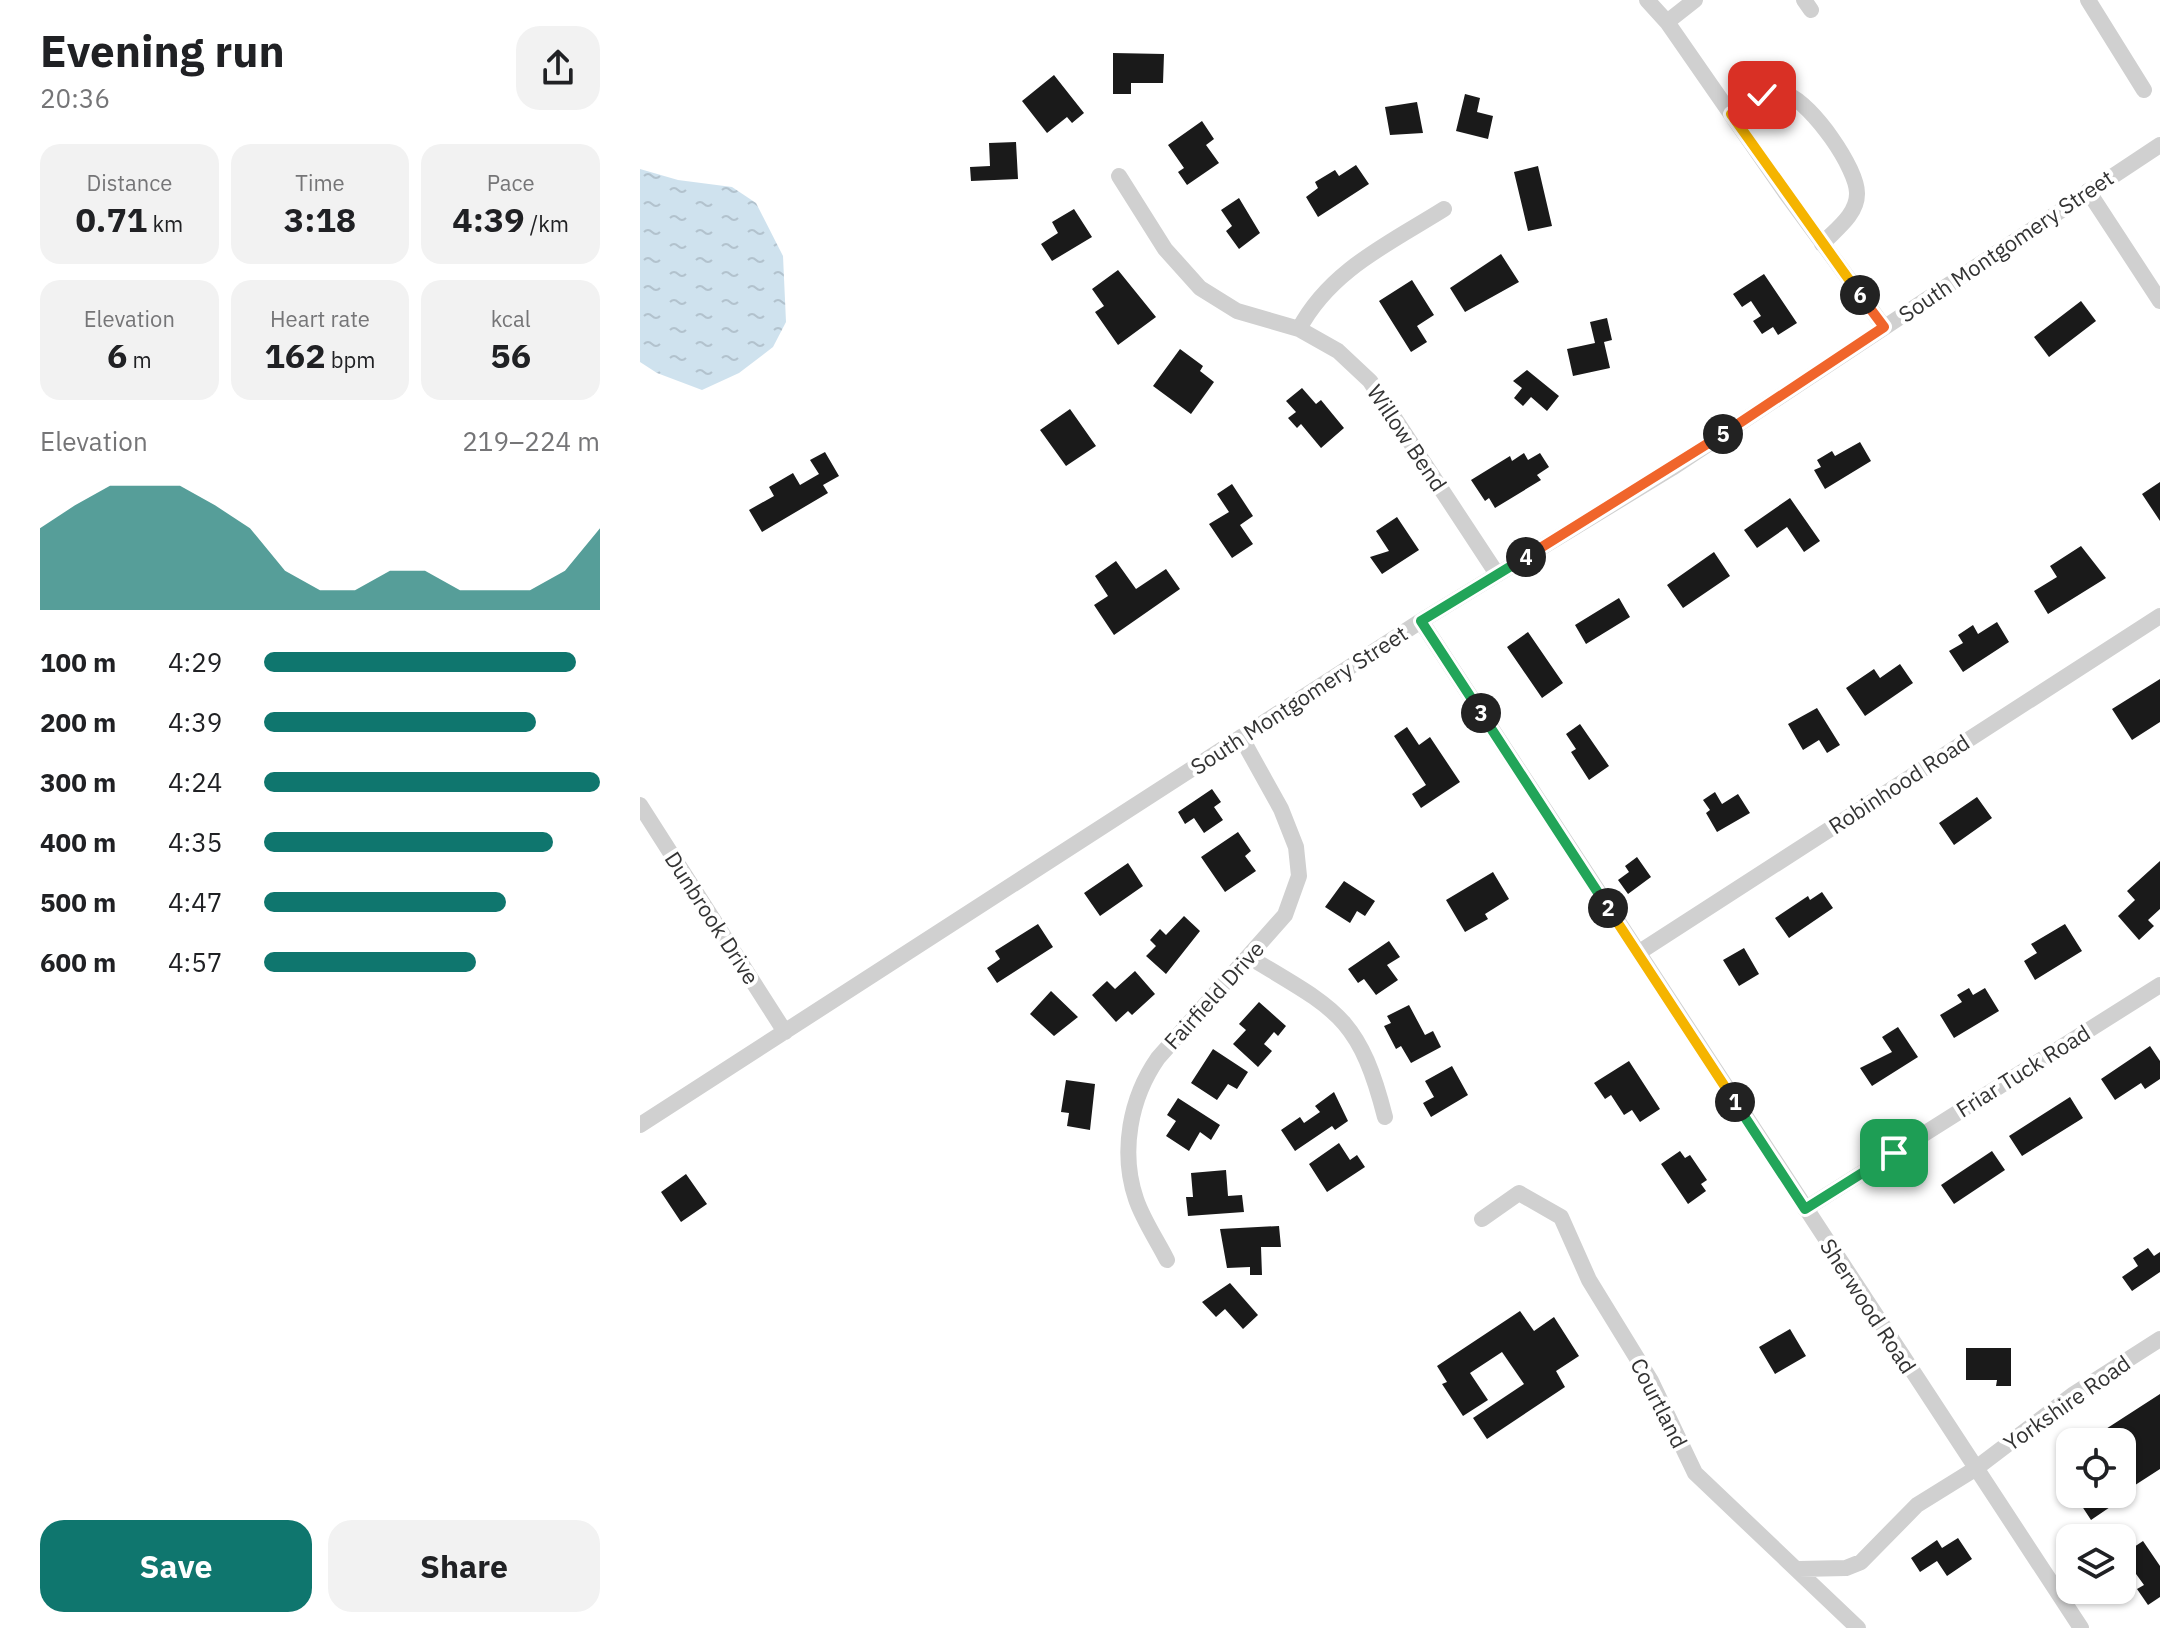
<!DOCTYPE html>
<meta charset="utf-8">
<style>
body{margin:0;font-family:"IBM Plex Sans",sans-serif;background:#f2f2f2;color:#202124;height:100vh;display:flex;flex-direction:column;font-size:30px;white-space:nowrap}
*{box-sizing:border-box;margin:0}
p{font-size:26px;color:#757577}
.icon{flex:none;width:44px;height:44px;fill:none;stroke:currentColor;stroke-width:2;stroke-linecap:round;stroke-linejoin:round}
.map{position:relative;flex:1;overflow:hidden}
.drawer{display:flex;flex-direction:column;background:#fff;width:640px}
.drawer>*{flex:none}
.fabs{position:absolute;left:1416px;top:1428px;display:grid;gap:16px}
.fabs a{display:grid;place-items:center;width:80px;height:80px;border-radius:16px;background:#fff;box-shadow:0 2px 6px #0004;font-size:40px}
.pin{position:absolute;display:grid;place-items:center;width:68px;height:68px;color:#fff;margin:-34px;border-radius:16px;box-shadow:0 4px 12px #0006}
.km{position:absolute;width:40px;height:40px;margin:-20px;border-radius:50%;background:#222;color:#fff;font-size:22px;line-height:40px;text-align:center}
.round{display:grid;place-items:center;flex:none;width:84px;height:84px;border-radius:24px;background:#f2f2f2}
.headline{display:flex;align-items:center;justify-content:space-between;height:136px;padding:0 40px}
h1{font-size:44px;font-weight:700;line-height:60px}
.stats{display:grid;grid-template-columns:repeat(3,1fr);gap:12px;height:136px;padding:8px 40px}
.stats div{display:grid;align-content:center;border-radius:20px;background:#f2f2f2;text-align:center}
.stats b{font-size:34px;font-weight:700}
.stats small{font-size:22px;font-weight:400}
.stats p{font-size:22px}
.chart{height:224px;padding:16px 40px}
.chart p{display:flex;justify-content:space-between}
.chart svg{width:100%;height:144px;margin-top:8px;fill:#0f766e;opacity:.7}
.action{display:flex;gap:16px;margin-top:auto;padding:16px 40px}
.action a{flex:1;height:92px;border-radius:24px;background:#0f766e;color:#fff;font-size:32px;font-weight:700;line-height:92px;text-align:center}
.action a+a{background:#f2f2f2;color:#202124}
ul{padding:0 40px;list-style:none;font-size:26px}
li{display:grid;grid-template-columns:128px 96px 1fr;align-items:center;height:60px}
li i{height:20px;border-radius:10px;background:#0f766e}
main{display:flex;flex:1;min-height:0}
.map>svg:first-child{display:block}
.water{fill:url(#water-ripples)}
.building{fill:#1a1a1a}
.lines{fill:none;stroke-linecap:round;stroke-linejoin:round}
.minor{stroke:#d0d0d0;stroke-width:16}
.split-1-casing{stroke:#fff;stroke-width:16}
.split-2-casing{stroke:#fff;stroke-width:16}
.split-3-casing{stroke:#fff;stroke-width:16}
.split-4-casing{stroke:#fff;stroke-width:16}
.split-5-casing{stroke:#fff;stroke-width:16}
.split-6-casing{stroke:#fff;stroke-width:16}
.split-7-casing{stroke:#fff;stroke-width:16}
.split-1{stroke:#22a559;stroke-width:10}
.split-2{stroke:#f5b400;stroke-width:10}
.split-3{stroke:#22a559;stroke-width:10}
.split-4{stroke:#22a559;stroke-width:10}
.split-5{stroke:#f0652b;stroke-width:10}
.split-6{stroke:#f0652b;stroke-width:10}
.split-7{stroke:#f5b400;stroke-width:10}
.labels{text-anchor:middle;stroke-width:8;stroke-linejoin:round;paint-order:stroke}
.street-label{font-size:22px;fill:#333;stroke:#fff}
</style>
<main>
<section class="drawer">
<div class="headline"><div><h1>Evening run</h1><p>20:36</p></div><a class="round"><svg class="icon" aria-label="share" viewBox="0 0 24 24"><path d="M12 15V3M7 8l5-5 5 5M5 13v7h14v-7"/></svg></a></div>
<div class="stats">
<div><p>Distance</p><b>0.71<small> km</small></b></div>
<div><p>Time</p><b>3:18</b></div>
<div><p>Pace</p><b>4:39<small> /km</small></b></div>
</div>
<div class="stats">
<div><p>Elevation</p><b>6<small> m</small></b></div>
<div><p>Heart rate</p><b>162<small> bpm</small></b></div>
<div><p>kcal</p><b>56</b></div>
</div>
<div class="chart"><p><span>Elevation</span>219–224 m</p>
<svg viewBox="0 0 160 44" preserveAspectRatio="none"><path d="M0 44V19L10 12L20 6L30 6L40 6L50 12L60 19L70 32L80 38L90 38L100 32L110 32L120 38L130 38L140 38L150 32L160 19V44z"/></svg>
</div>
<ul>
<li><b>100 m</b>4:29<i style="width:93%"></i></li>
<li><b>200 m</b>4:39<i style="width:81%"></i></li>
<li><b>300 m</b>4:24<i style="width:100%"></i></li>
<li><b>400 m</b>4:35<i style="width:86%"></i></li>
<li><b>500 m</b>4:47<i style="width:72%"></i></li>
<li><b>600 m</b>4:57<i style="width:63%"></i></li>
</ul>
<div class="action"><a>Save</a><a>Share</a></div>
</section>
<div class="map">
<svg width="1520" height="1628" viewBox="0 0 1520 1628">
<defs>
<pattern id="water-ripples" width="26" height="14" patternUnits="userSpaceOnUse" patternTransform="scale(2)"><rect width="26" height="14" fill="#cfe2ee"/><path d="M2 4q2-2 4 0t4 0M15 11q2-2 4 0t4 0" fill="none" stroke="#b2c2cd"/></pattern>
</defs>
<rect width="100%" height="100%" fill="#fff"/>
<path class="water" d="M0,169l38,11 54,7 24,16 27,53 3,66 -13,25 -34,26 -37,17 -45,-17 -17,-11z"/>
<path class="building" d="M473,53l51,1 -1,29h-32v11h-18z
M414,75l30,38 -12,10 -5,-6 -20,16 -25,-32z
M825,94l15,4 -3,14 16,4 -5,23 -32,-8z
M777,102l6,31 -33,2 -5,-28z
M562,121l12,18 -8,6 13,18 -32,22 -9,-13 6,-4 -16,-23z
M376,142l2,37 -47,2 -1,-14 20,-1 -1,-23z
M716,165l13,19 -51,33 -12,-20 12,-9 -3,-6 20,-12 4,6z
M898,166l14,60 -24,5 -14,-59z
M599,198l21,35 -21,16 -13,-18 6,-5 -11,-16z
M434,209l18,28 -40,24 -11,-17 17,-11 -6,-11z
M861,254l18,28 -54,30 -15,-24z
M478,270l38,47 -38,28 -23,-33 9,-6 -12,-17z
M1124,274l33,49 -19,12 -5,-8 -11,7 -9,-13 8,-5 -10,-15 -9,6 -9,-13z
M772,280l22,35 -17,11 10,16 -16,10 -32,-51z
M1441,301l15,20 -47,36 -15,-20z
M967,318l5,22 -8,2 6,26 -37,8 -6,-27 28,-6 -5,-21z
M540,349l23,17 -3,5 14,11 -23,32 -38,-28z
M887,370l32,26 -12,15 -16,-14 -8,9 -9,-8 8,-10 -9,-7z
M662,388l14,16 5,-4 23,28 -23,20 -20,-24 -4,4 -9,-10 8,-6 -10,-11z
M430,409l26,37 -30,20 -26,-36z
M1220,442l11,19 -46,28 -11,-19 7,-3 -4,-7 15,-9 3,5z
M185,452l14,24 -16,9 5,8 -66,39 -13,-22 25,-14 -5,-9 24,-14 7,12 19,-11 -9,-14z
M884,453l4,7 12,-7 9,14 -12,8 4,5 -46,28 -6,-10 -4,3 -14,-21 39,-24 2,5z
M1520,482v39l-18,-27z
M592,484l21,32 -13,9 13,19 -21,14 -23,-34 20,-12 -12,-18z
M1150,498l30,43 -16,11 -17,-25 -30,21 -13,-18z
M757,517l22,33 -37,24 -12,-17 19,-6 -13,-20z
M1441,546l25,32 -58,36 -14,-23 23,-14 -7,-11z
M1074,552l16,24 -47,32 -16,-23z
M476,561l20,28 30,-20 14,20 -66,46 -20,-30 14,-9 -13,-20z
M979,598l11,19 -44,27 -11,-19z
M1357,622l12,20 -46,30 -14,-21 14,-8 -5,-8 15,-10 5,9z
M888,632l35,51 -21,15 -35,-51z
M1260,664l13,19 -48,33 -19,-28 28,-19 6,9z
M1520,679v43l-28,18 -20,-31z
M1177,708l23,37 -13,8 -8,-13 -16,10 -15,-26z
M940,724l29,42 -20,14 -18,-28 5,-3 -10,-15z
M767,727l12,18 11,-8 30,45 -39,26 -9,-14 14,-9 -32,-49z
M572,789l9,13 -7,5 9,13 -19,13 -10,-15 -9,6 -7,-12z
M1075,792l7,12 16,-10 12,19 -33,19 -11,-19 4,-3 -7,-10z
M1337,797l15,21 -38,27 -15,-22z
M598,832l13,19 -6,5 11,15 -31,21 -24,-35z
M997,857l14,20 -23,17 -10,-14 11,-8 -4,-6z
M1520,861v48l-12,11 6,6 -15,14 -21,-24 17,-16 -8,-9z
M488,863l15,23 -43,30 -16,-23z
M853,872l16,27 -24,15 3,5 -23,13 -19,-32z
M704,881l31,20 -10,15 -8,-5 -7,12 -25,-16z
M1182,892l11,16 -44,30 -14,-20 33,-22 2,4z
M544,916l16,15 -34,43 -20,-18 10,-10 -6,-6 10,-11 6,6z
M398,924l15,23 -56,36 -10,-15 13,-9 -5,-8z
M1425,924l17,27 -47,29 -11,-19 13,-8 -6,-9z
M749,941l11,16 -13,8 11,15 -22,15 -12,-16 -6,4 -10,-14z
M1104,948l15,26 -20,12 -16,-26z
M495,971l20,23 -23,21 -4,-4 -12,11 -24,-27 15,-14 8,8z
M1329,988l4,7 12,-7 14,23 -45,27 -14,-23 22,-13 -5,-7z
M411,991l27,26 -24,19 -24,-22z
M619,1002l27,24 -8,10 -4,-4 -10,12 8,7 -14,16 -25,-23 13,-14 -7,-6z
M769,1005l16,30 8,-4 8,16 -30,16 -10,-17 -5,3 -12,-23 7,-3 -4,-7z
M1258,1027l20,30 -46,29 -12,-18 32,-16 -10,-15z
M1510,1046l10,15v18l-15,10 -4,-6 -26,17 -14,-21z
M573,1049l35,23 -11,17 -9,-5 -11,16 -26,-17z
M989,1061l31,48 -20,13 -8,-12 -8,5 -13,-20 -6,4 -11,-16z
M812,1066l16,29 -37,22 -8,-14 11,-6 -9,-16z
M426,1080l29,4 -5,46 -23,-4 2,-13 -8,-1z
M694,1092l14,29 -13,9 -3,-4 -37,25 -14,-21 19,-13 4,6 16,-11 -5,-6z
M1430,1097l13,21 -61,38 -13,-20z
M538,1098l42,27 -9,15 -11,-8 -11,19 -23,-15 10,-15 -9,-6z
M699,1143l11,17 7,-5 8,12 -38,25 -18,-28z
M1040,1151l5,7 5,-3 17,25 -6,4 5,7 -18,13 -27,-40z
M1352,1151l13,19 -51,34 -13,-19z
M586,1170l2,26 14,-1 2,17 -56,4 -2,-19h7l-2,-24z
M46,1174l21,30 -26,18 -20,-30z
M639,1226l2,21h-20l1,28h-12v-8l-23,1 -7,-39z
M1508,1248l6,8 6,-4v20l-28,19 -10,-14 16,-11 -5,-8z
M590,1283l28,32 -15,14 -18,-20 -9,8 -14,-15z
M880,1311l14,20 20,-14 25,39 -23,15 9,16 -78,52 -14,-21 51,-34 -22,-32 -32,21 18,27 -25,16 -21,-32 5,-2 -10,-16z
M1150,1329l16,27 -31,18 -16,-27z
M1326,1348h45v38h-15l1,-6h-31z
M1520,1394v75l-31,20 -7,-12v-35h-23l-4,-6z
M1434,1494h36l6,9 -25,17z
M1318,1538l14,21 -25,17 -10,-15 -17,11 -9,-14 26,-18 5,8z
M1503,1541l17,25v31l-12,8 -11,-16 7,-4 -8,-11 -4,3 -10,-15v-7z"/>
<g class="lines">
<path class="minor" d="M1007,0l20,22 118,170 99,135
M1164,0l7,10
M1448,0l56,90
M1027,22l28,-22
M1091,114c17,-10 35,-26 57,-19 24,9 70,74 69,99 0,21 -22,36 -35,50
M479,176l46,73 35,39 37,23 62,18 39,22 32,30 127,193
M1448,191l72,110
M659,329c31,-59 91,-86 145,-120
M781,621l660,1007
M0,805l145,227
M998,953l522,-337
M609,957c86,52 110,58 136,160
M0,1125l781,-504 251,-153 488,-323
M1165,1209l355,-224
M842,1219l37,-26 42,24 28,63 62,101 44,92 163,155
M527,1260c-10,-20 -24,-40 -31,-61 -16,-47 -6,-101 22,-141l127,-143 14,-39 -3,-29 -15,-38 -40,-72
M1159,1569l47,-1 15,-6 56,-57 58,-36 99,-75 86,-55"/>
</g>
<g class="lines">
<defs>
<path id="split-1" d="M1095,1102l70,107 89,-56"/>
<path id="split-2" d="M968,908l127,194"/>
<path id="split-3" d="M841,713l127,195"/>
<path id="split-4" d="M841,713l-60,-92 105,-64"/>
<path id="split-5" d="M886,557l197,-123"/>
<path id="split-6" d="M1083,434l161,-107 -24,-32"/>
<path id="split-7" d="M1122,95l-31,19 129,181"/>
</defs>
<use href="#split-1" class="split-1-casing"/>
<use href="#split-2" class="split-2-casing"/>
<use href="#split-3" class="split-3-casing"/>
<use href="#split-4" class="split-4-casing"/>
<use href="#split-5" class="split-5-casing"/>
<use href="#split-6" class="split-6-casing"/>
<use href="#split-7" class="split-7-casing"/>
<use href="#split-1" class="split-1"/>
<use href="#split-2" class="split-2"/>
<use href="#split-3" class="split-3"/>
<use href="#split-4" class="split-4"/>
<use href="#split-5" class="split-5"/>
<use href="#split-6" class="split-6"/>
<use href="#split-7" class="split-7"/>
</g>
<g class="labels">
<g class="street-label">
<text transform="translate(1366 246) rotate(-34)" y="8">South Montgomery Street</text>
<text transform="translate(767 438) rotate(56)" y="8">Willow Bend</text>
<text transform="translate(659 700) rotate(-33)" y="8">South Montgomery Street</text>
<text transform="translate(1259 784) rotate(-33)" y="8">Robinhood Road</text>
<text transform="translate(72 918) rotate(57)" y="8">Dunbrook Drive</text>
<text transform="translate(574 995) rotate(-48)" y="8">Fairfield Drive</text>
<text transform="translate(1383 1071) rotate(-32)" y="8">Friar Tuck Road</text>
<text transform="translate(1228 1306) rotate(57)" y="8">Sherwood Road</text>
<text transform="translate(1019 1403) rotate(63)" y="8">Courtland</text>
<text transform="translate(1427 1403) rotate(-35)" y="8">Yorkshire Road</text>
</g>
</g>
</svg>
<div class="fabs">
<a><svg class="icon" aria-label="locate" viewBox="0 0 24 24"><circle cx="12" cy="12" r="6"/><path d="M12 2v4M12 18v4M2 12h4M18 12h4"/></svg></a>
<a><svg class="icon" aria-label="layers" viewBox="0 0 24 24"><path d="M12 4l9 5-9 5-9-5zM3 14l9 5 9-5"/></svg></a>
</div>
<div class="pin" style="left:1254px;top:1153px;background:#1e9e55"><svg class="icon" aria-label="arrive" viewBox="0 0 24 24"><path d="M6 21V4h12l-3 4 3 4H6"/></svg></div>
<div class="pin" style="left:1122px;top:95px;background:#d93025"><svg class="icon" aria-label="check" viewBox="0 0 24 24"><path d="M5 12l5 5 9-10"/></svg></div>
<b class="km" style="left:1095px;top:1102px">1</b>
<b class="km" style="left:968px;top:908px">2</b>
<b class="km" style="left:841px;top:713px">3</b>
<b class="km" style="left:886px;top:557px">4</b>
<b class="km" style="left:1083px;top:434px">5</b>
<b class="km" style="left:1220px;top:295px">6</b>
</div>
</main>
